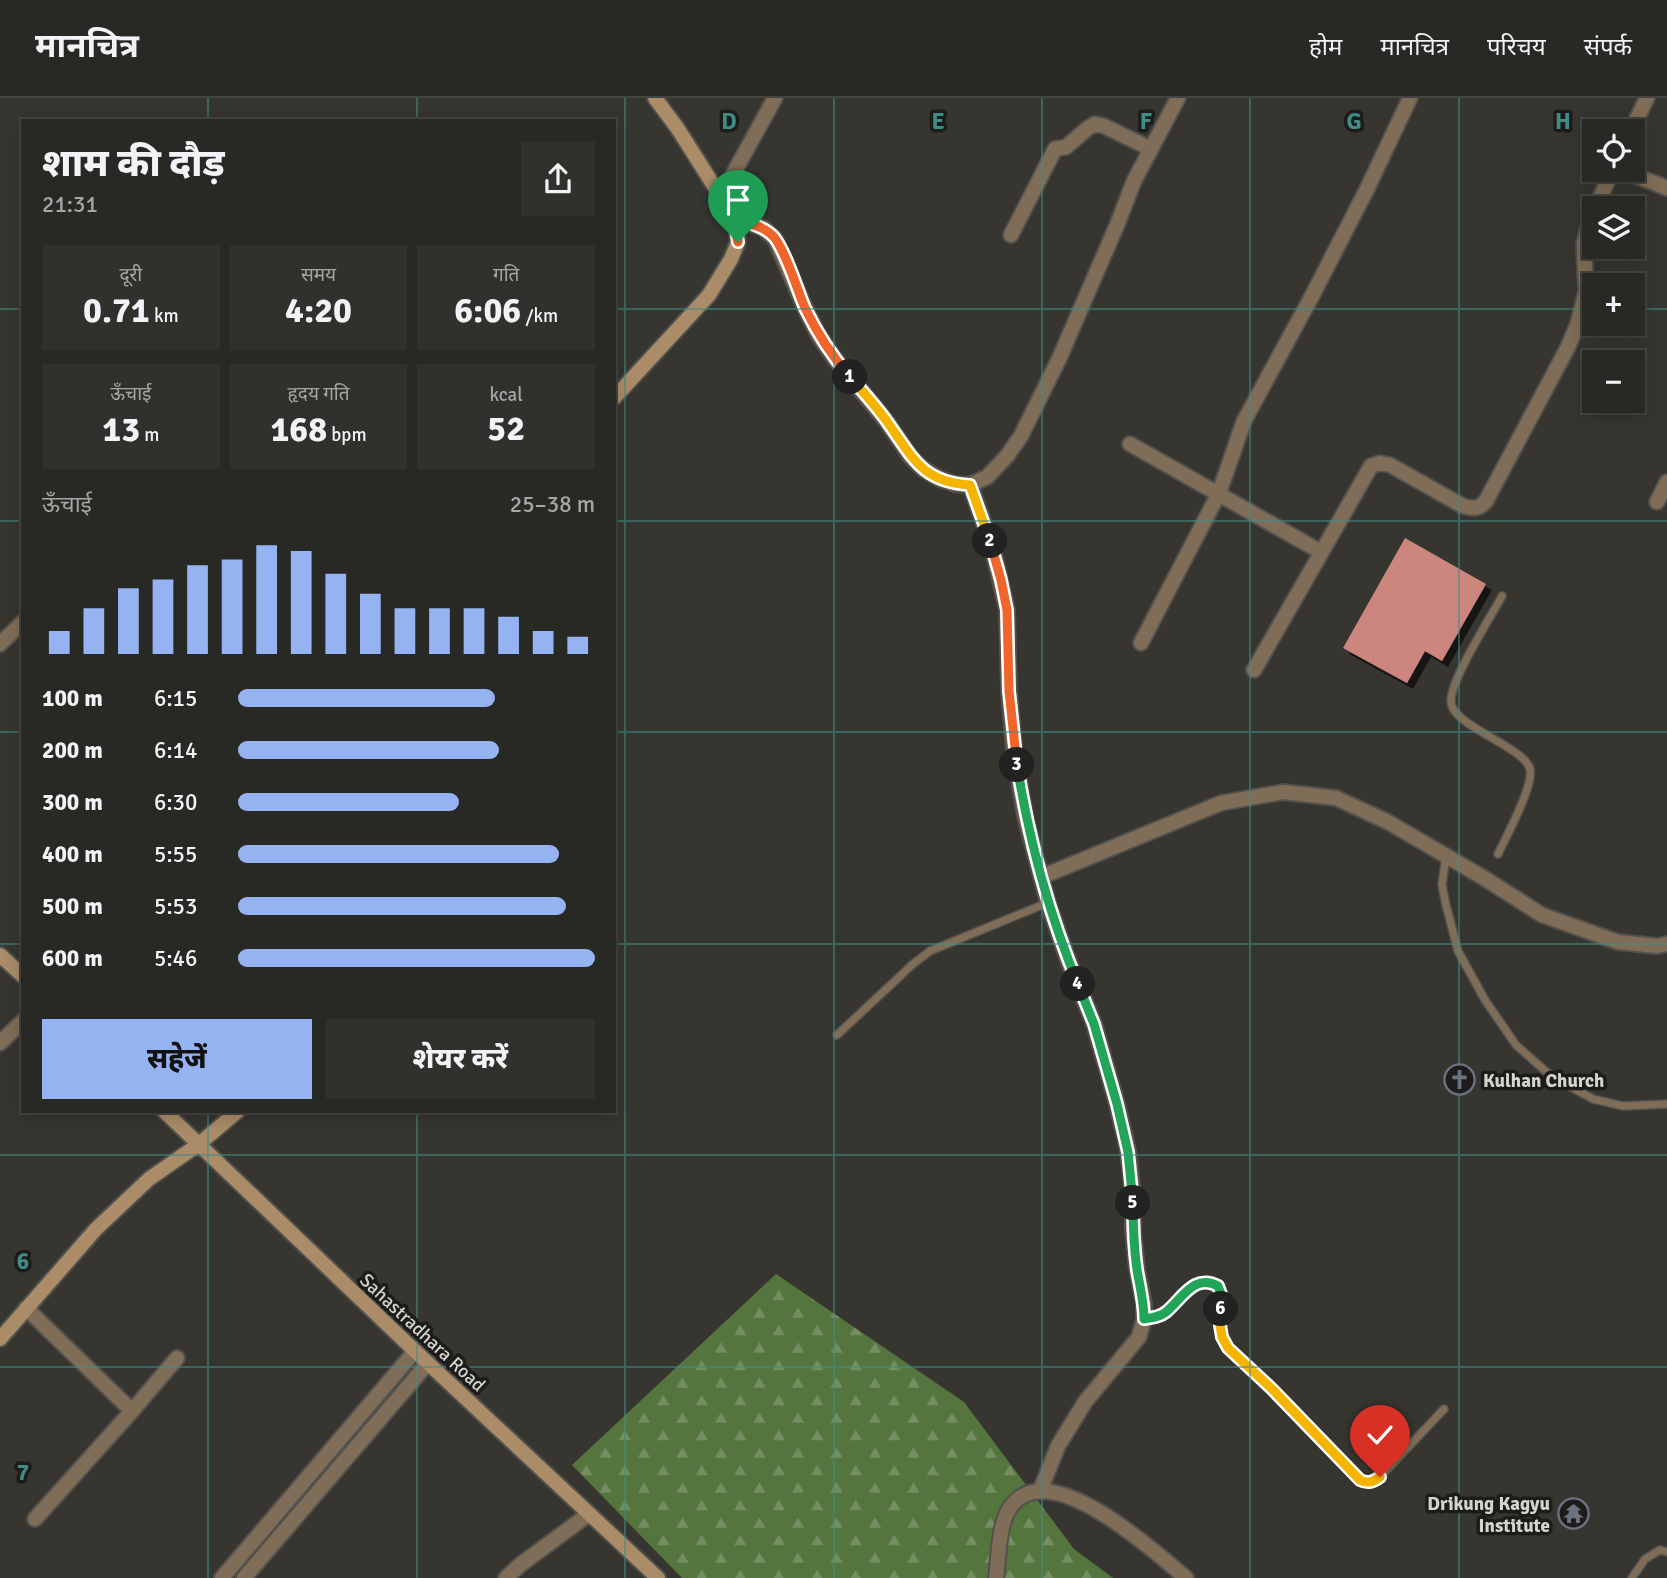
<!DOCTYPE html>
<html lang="hi">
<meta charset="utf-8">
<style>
body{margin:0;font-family:Signika,"Noto Sans Devanagari",sans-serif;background:#30302c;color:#f1f3f6;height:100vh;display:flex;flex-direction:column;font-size:26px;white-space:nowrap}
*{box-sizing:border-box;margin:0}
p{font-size:23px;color:#a5a6a6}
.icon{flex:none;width:38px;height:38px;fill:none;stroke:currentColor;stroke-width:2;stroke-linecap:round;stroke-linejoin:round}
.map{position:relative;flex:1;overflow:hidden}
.sheet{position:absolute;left:21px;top:21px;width:595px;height:994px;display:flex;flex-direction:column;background:#282824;border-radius:0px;box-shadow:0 4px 18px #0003,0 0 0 2px #444441}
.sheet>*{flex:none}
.controls{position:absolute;left:1582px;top:21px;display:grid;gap:14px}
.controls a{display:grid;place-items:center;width:63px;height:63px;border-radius:0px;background:#282824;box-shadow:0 4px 18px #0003,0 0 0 2px #444441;font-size:35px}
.pin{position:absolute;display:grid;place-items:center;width:60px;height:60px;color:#fff;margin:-72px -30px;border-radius:50% 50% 50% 0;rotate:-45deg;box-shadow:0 0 7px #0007}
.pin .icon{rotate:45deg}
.km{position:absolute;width:35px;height:35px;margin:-18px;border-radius:50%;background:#222;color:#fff;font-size:19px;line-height:35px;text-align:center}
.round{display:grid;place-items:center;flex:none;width:74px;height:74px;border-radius:0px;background:#30302c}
.head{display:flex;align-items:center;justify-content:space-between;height:119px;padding:0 21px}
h1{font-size:38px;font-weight:800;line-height:52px}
.metrics{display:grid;grid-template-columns:repeat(3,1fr);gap:10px;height:119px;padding:7px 21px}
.metrics div{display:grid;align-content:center;border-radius:0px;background:#30302c;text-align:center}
.metrics b{font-size:35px;font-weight:800}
.metrics small{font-size:19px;font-weight:400}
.metrics p{font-size:19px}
.chart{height:196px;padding:14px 21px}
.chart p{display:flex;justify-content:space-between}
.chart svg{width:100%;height:126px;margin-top:7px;stroke:#95b2f1;stroke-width:6}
.action{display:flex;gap:14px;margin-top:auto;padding:14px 21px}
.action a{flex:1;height:80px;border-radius:0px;background:#95b2f1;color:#111;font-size:28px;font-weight:800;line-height:80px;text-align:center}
.action a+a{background:#30302c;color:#f1f3f6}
ul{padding:0 21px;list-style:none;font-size:23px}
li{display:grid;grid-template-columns:112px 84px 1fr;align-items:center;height:52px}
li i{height:18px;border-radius:9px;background:#95b2f1}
header{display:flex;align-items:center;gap:42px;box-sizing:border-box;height:98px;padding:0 35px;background:#282824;border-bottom:2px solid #444441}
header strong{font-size:33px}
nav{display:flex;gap:38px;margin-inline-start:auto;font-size:24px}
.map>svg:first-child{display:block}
.forest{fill:url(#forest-firs)}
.building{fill:#cd867e;filter:url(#shadow)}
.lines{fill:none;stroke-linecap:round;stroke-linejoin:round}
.lane-casing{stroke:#52514d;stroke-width:10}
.street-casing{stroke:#52514d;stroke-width:18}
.secondary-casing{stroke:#52514d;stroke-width:18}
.lane{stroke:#806d57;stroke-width:7}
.street{stroke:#806d57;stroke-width:14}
.secondary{stroke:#aa8c69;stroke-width:14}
.split-1-casing{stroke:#fff;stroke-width:14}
.split-2-casing{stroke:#fff;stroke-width:14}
.split-3-casing{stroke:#fff;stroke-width:14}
.split-4-casing{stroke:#fff;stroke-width:14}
.split-5-casing{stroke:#fff;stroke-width:14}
.split-6-casing{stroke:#fff;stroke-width:14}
.split-7-casing{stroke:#fff;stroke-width:14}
.split-1{stroke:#f0652b;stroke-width:9}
.split-2{stroke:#f5b400;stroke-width:9}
.split-3{stroke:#f0652b;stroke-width:9}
.split-4{stroke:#22a559;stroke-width:9}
.split-5{stroke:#22a559;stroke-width:9}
.split-6{stroke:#22a559;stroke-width:9}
.split-7{stroke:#f5b400;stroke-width:9}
.grid{fill:none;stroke:#408d86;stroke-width:2;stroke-opacity:0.55}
.labels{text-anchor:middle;stroke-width:7;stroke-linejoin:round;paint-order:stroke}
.poi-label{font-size:19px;font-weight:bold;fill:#d3d3cf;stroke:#1d1c1a;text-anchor:start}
.street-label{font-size:19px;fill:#d3d3cf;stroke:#1d1c1a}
.grid-label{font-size:23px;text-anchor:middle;font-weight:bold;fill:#408d86;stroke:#1d1c1a;stroke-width:7;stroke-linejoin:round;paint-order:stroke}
</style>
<header>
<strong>मानचित्र</strong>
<nav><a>होम</a><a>मानचित्र</a><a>परिचय</a><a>संपर्क</a></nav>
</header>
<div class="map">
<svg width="1667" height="1480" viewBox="0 0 1667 1480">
<defs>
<pattern id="forest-firs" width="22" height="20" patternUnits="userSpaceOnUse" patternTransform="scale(1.75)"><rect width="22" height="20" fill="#54753e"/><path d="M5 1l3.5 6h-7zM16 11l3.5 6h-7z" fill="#748e62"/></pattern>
<filter id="shadow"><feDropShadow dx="6" dy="6" stdDeviation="0" flood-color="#0009"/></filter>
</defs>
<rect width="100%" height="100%" fill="#363530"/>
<path class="forest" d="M776,1176l188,128 110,147 39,29h-431l-110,-113z"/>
<path class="building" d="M1405,440l81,46 -44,77 -17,-10 -18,32 -64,-35z"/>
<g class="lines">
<defs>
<path id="lane" d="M1498,756c8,-17 36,-68 32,-85 -5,-22 -78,-43 -79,-67 -2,-20 40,-85 51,-106
M1446,758l-4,29 4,20 12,46 27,49 31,45 35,31 42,23 30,7 44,-2
M837,937l76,-71 17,-13 117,-48
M1144,1221c8,-1 16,-2 22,-7 16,-13 28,-39 52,-26l4,11 -2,28 2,12 6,11 44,41 88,91c8,4 13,2 20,-3l64,-68
M1632,1480l13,-19 15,-9 7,2"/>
<path id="street" d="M1631,33l16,-33
M1621,72l46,18
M721,98l54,-98
M1596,110l16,-38
M735,121l28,9 12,11 30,69 14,28 16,23 52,63 23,34 13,13 17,10 15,5 15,1 17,-8 20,-21 14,-20 38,-77 58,-134 17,-44 44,-83
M1011,137l44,-86 11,-2 22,-19 7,-4 9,2 47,23
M1130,346l191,108
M970,387l22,61 15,64 2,81 5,59 11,66 23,87 20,57 26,64 23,80 11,47 5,43v38l4,37 7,35v15l-5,18 -54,65 -27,44 -18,45
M1657,404l10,-20
M1141,545l78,-150 25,-72 68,-125 56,-109 42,-89
M0,546l23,-22
M1254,572l117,-204 9,-3 10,2 73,41c10,3 16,3 23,-5l82,-154 10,-24 8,-32 -2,-47 4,-17 6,-14
M1041,779l180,-74 62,-11 53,6 52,24 96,56 58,37 76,27 39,4 10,-2
M0,945l23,-22
M26,1210l106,103 45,-53
M35,1421l97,-108
M222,1480l193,-227
M244,1480l184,-215
M506,1480l14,-13 69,-51
M996,1480c3,-21 2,-56 16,-73 39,-49 143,47 174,73"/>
<path id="secondary" d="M614,300l95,-103 22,-36 7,-17 -3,-23 -57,-90 -23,-31
M0,857l23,21
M164,1013l251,240 243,227
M0,1241l96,-110 53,-50 50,-35 39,-33"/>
</defs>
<use href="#lane" class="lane-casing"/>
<use href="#street" class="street-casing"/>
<use href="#secondary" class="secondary-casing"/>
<use href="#lane" class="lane"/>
<use href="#street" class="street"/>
<use href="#secondary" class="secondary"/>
</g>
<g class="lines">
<defs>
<path id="split-1" d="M738,144l-4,-23c14,4 30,7 40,18 12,15 23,52 31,71 12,25 27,48 45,69"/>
<path id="split-2" d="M850,279c13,15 27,30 38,46 25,35 34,59 82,62l20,56"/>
<path id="split-3" d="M990,443l11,39 6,30 2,81 8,74"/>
<path id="split-4" d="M1017,667c12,75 32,149 61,219"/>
<path id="split-5" d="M1078,886l16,40 23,80 11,48 5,51"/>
<path id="split-6" d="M1133,1105c0,23 1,45 4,67 3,17 7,32 7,49 8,-1 16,-2 22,-7 16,-13 28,-39 52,-26l4,11 -1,12"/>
<path id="split-7" d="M1221,1211l-1,16 2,12 6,11 44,41 88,91c8,4 13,2 20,-3"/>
</defs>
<use href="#split-1" class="split-1-casing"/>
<use href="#split-2" class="split-2-casing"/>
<use href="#split-3" class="split-3-casing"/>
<use href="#split-4" class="split-4-casing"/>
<use href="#split-5" class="split-5-casing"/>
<use href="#split-6" class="split-6-casing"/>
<use href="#split-7" class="split-7-casing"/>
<use href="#split-1" class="split-1"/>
<use href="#split-2" class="split-2"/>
<use href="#split-3" class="split-3"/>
<use href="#split-4" class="split-4"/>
<use href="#split-5" class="split-5"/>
<use href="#split-6" class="split-6"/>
<use href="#split-7" class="split-7"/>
</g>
<path class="grid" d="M208,0v23M417,0v23M625,0v1480M834,0v1480M1042,0v1480M1250,0v1480M1459,0v1480M0,211h23M614,211h980M1633,211h34M0,423h23M614,423h1053M0,634h23M614,634h1053M0,846h23M614,846h1053M208,1013v467M417,1013v467M0,1057h1667M0,1269h1667"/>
<defs>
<symbol id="church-ring" viewBox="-11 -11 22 22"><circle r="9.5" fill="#1d1c1a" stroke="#6b7280" stroke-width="1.5"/><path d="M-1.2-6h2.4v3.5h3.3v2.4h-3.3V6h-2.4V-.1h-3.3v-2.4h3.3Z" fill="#6b7280"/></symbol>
<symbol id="temple-ring" viewBox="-11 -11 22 22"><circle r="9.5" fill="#1d1c1a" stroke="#6b7280" stroke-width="1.5"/><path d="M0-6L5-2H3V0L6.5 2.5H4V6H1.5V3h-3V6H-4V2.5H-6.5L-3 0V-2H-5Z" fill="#6b7280"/></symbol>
</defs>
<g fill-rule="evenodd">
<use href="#church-ring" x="1442" y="964" width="35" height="35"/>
<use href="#temple-ring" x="1556" y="1398" width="35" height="35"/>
</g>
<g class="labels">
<g class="poi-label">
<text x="1483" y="989">Kulhan Church</text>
<text x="1550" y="1412" text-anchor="end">Drikung Kagyu<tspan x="1550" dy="22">Institute</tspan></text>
</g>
<g class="street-label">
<text transform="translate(423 1234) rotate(43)" y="7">Sahastradhara Road</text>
</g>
</g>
<g class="grid-label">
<text x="729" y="31">D</text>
<text x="938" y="31">E</text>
<text x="1146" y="31">F</text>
<text x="1354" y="31">G</text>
<text x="1563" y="31">H</text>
<text x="23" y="1171">6</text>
<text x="23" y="1382">7</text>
</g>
</svg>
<div class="controls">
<a><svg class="icon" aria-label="locate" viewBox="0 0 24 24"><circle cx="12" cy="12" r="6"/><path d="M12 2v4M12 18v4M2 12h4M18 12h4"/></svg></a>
<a><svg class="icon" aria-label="layers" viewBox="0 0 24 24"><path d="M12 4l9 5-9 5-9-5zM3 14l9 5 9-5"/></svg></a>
<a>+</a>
<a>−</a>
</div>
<div class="pin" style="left:738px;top:144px;background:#1e9e55"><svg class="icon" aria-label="arrive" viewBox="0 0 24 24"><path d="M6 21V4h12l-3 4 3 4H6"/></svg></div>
<div class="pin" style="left:1380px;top:1379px;background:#d93025"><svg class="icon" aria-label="check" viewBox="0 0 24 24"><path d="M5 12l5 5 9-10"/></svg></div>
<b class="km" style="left:850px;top:279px">1</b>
<b class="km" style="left:990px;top:443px">2</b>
<b class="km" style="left:1017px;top:667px">3</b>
<b class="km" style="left:1078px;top:886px">4</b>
<b class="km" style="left:1133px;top:1105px">5</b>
<b class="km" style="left:1221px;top:1211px">6</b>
<section class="sheet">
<div class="head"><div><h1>शाम की दौड़</h1><p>21:31</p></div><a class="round"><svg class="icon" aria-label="share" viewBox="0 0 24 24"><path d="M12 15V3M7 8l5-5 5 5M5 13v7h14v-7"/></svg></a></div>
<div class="metrics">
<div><p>दूरी</p><b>0.71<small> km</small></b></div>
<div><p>समय</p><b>4:20</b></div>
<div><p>गति</p><b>6:06<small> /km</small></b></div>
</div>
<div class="metrics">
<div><p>ऊँचाई</p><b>13<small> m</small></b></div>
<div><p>हृदय गति</p><b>168<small> bpm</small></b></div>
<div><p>kcal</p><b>52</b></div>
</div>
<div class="chart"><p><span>ऊँचाई</span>25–38 m</p>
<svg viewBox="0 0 160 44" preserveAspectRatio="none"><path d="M5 44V36M15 44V28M25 44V21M35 44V18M45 44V13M55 44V11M65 44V6M75 44V8M85 44V16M95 44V23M105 44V28M115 44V28M125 44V28M135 44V31M145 44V36M155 44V38"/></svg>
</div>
<ul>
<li><b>100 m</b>6:15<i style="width:72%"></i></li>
<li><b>200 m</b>6:14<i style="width:73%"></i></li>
<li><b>300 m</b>6:30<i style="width:62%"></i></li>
<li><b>400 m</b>5:55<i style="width:90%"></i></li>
<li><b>500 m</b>5:53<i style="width:92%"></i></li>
<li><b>600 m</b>5:46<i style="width:100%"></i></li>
</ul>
<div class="action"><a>सहेजें</a><a>शेयर करें</a></div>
</section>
</div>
